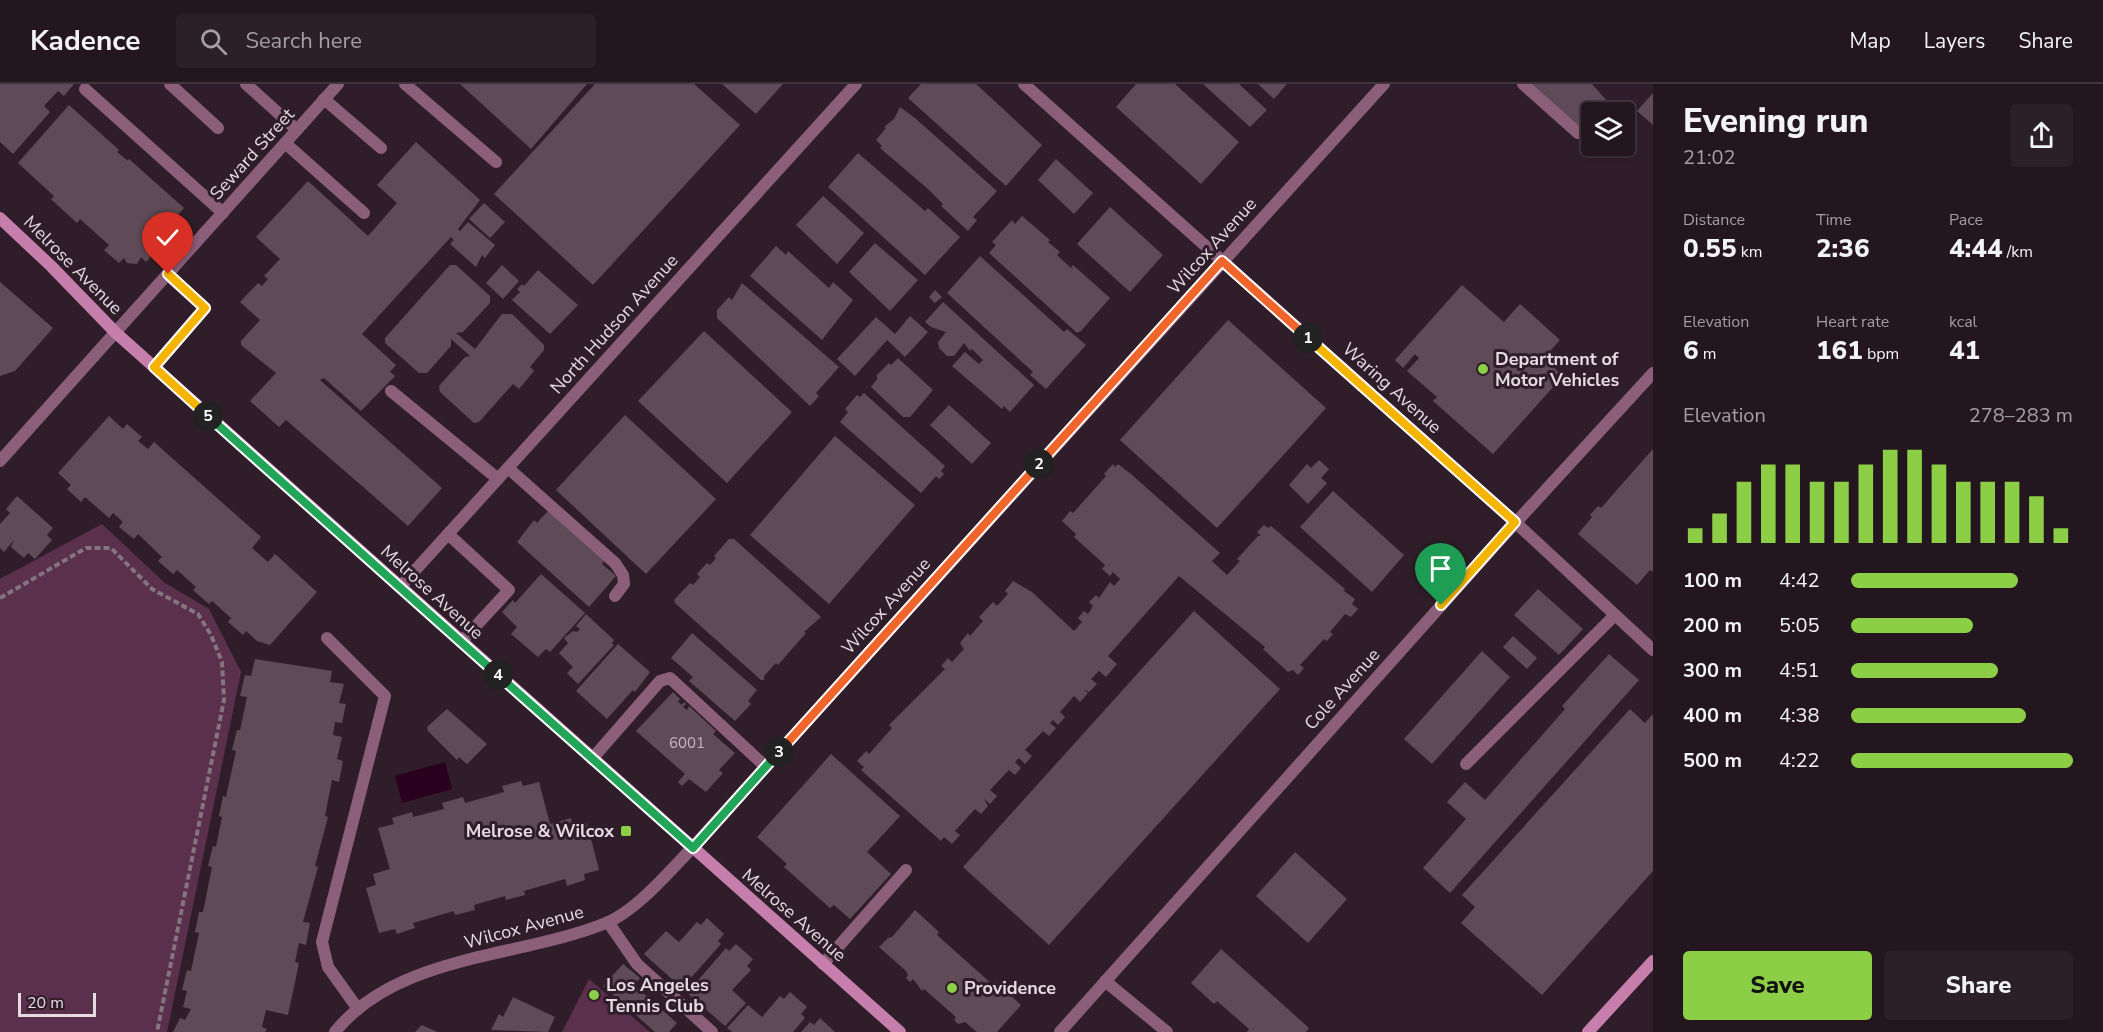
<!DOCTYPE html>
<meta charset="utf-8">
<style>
body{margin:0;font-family:"Nunito Sans",sans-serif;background:#2b1f28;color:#f1f3f6;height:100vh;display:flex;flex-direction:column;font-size:22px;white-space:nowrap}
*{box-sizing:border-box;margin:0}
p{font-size:20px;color:#a39fa4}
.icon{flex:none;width:33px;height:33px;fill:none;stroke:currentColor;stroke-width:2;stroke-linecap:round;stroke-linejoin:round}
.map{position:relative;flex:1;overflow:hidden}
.sheet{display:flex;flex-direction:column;background:#23161f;width:450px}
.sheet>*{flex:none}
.controls{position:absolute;left:1581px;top:18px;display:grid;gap:12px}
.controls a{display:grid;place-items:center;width:54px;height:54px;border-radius:6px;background:#23161f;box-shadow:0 2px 4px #0004,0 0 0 2px #40353d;font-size:30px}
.scale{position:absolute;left:18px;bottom:15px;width:78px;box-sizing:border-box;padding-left:6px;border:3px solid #e6dae1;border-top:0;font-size:16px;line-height:21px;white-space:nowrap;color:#e6dae1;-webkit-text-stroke:4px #2f1e29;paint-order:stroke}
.pin{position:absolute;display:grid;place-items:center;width:51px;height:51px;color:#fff;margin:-62px -26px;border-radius:50% 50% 50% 0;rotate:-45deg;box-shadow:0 0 6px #0007}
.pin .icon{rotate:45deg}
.km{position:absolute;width:30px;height:30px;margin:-15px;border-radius:50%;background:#222;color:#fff;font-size:16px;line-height:30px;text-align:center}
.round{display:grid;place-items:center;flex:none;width:63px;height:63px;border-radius:6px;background:#2b1f28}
.head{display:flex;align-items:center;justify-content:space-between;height:102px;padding:0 30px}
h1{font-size:33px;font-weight:800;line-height:45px}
.metrics{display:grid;grid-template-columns:repeat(3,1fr);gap:9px;height:102px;padding:6px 30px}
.metrics div{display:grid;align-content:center}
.metrics b{font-size:26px;font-weight:800}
.metrics small{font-size:16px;font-weight:400}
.metrics p{font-size:16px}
.chart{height:168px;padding:12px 30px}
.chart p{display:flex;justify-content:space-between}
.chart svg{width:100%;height:108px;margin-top:6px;stroke:#8cce45;stroke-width:6}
.action{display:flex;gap:12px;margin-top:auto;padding:12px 30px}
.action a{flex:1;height:69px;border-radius:6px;background:#8cce45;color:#111;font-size:24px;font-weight:800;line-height:69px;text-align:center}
.action a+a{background:#2b1f28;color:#f1f3f6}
ul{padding:0 30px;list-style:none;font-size:20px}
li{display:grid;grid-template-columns:96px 72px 1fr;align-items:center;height:45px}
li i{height:15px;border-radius:8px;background:#8cce45}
header{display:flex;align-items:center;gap:36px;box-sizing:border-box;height:84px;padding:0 30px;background:#23161f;border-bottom:2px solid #40353d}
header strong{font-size:28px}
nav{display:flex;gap:33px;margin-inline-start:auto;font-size:21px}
.search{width:420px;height:54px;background:#2b1f28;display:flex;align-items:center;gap:15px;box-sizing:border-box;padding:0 21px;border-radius:6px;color:#a39fa4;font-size:22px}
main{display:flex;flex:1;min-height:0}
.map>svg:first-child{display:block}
.green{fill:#5a304c}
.water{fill:#29011e}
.building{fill:#5f4b57}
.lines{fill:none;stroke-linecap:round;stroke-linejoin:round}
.path{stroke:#83747d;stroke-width:4;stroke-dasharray:6 3;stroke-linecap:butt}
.lane{stroke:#8b5e7a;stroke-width:12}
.street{stroke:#8b5e7a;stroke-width:12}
.secondary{stroke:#c67eac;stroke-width:12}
.split-1-casing{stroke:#fff;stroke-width:12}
.split-2-casing{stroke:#fff;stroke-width:12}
.split-3-casing{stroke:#fff;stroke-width:12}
.split-4-casing{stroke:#fff;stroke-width:12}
.split-5-casing{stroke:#fff;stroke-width:12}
.split-6-casing{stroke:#fff;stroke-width:12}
.split-1{stroke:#f5b400;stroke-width:8}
.split-2{stroke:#f0652b;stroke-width:8}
.split-3{stroke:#f0652b;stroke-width:8}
.split-4{stroke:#22a559;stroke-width:8}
.split-5{stroke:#22a559;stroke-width:8}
.split-6{stroke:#f5b400;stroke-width:8}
.poi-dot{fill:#8cce45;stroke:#2f1e29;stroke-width:2}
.labels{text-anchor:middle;stroke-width:6;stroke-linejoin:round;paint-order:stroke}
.number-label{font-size:15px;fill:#c4b6be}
.street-label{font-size:18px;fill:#e6dae1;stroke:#2f1e29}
.poi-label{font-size:18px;font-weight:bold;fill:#e6dae1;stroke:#2f1e29;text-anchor:start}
</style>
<header>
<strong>Kadence</strong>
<div class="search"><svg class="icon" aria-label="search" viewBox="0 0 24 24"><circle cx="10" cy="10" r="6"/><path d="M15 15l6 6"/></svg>Search here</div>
<nav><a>Map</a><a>Layers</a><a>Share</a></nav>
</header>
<main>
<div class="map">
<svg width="1653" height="948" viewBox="0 0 1653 948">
<rect width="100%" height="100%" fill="#2f1e29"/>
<path class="green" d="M102,440l63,59 44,26 32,63 -74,360h-167v-453z
M589,895l61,53h-88z"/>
<path class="water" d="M445,678l7,27 -50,14 -7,-27z"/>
<path class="building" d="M0,0h74l-10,12 -6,-5 -14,15 6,6 -37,42 -13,-12z
M460,0h127l-56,65z
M595,0h99l46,41 -147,160 -99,-91z
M722,0h61l-27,30z
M921,0h55l66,61 -36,41 -98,-88z
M1136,0h39l64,58 -38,42 -85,-77z
M1203,0h36l28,26 -17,17z
M1258,0h29l-13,15z
M1530,0h62l16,18 -6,7 -3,-3 -7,6 -13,17z
M1653,9v32l-16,-14z
M69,21l50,45 -2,2 11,9 1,-2 55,49 -36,41 5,5 -7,8 -5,-5 -4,7 -10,-1 -3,-5 -5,5 -15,-13 5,-5 -29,-26 -3,4 -26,-24 3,-3 -36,-33z
M900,23l15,11 82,73 -24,26 4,3 -9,11 -27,-25 2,-2 -15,-15 -48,-41 2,-2 -6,-6 10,-12 -2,-1 10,-8z
M416,58l64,58 -22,29 2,2 8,-9 27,23 -10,13 -3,-3 -6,12 -26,-23 4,-4 -3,-3 -89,97 34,31 -6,7 5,4 -34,35 -37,-33 -4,2 122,108 -34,38 -122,-106 -7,7 -29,-26 26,-28 -35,-28v-4l19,-21 -20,-18 18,-19 4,3 6,-7 -4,-3 16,-17 -24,-22 52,-56 60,55 29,-33 -20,-18z
M858,69l67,58 3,-3 32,29 -35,38 -97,-88z
M1056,75l37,34 -19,21 -36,-34z
M823,112l41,37 -27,31 -41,-39z
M484,119l21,19 -15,16 -21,-19z
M1110,123l53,48 -33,37 -53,-48z
M1022,132l28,24 -2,2 12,10 -3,3 14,13 2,-3 37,33 -29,33 -4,2 -88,-80 7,-8 -4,-3 20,-22 3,4z
M875,159l43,37 -28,31 -41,-39z
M776,162l10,9 2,-4 41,37 4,-6 20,18 -31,40 -72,-64z
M980,172l84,76 3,-3 19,16 -40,44 -16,-14 3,-3 -86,-79z
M450,181h6l34,31v7l-27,29 -7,1 19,16 27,-35h10l32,31v5l-14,17 4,4 -15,18 -6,-5 -34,38 -5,1 -34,-31 -1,-6 26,-29 5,-1 -19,-17v7l-24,27h-8l-34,-30v-5z
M502,181l17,16 -16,18 -17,-16z
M538,186l40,35 -28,29 -38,-34 8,-8 -3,-3 5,-5 2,2z
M0,198l53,46 -38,43 -15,5z
M742,199l97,84 -23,26 3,3 -9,10 -93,-88v-8l12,-13 3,3z
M1462,201l42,37 16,-18 40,36 -16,18 19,18 -70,78 -60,-53 4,-4 -30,-26 12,-13 -4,-4 -12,14 -8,-8z
M935,206l7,7 -7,6 -6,-6z
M943,218l91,83 -24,27 -6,-6 -2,3 -50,-43 13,-14 14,12 4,-4 -11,-11 -2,2 -6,-8 -10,13h-7l-8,-8 -1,-6 8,-10 -15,-5 -6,-5z
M910,232l18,16 -23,25 -18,-17 -32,36 -18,-17 39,-42 19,17z
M1228,236l98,88 -109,120 -97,-88z
M704,247l88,81 -65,71 -89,-82z
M898,274l35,32 -23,27h-7l-32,-30 7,-9 -2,-2 13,-13 2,2z
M864,309l81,73 -4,5 3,3 -5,5 -3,-3 -15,17 -81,-71 8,-10 -3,-3 12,-14 3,2z
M949,321l42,38 -19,21 -42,-39z
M625,331l91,84 -70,75 -90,-84z
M109,332l14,13 4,-5 15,13 -4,4 10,8 6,-7 107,95 -9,11 16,14 7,-8 42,38 -47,53 -13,-4 -11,-10 -3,4 -15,-13 3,-4 -19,-17 -3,3 -16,-14 3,-3 -19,-17 -4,4 -15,-13 4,-4 -24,-23 -4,5 -15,-12 4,-5 -10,-9 -4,5 -24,-21 -4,5 -14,-13 4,-4 -13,-12z
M835,352l80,69 -86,99 -79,-69z
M1653,365v123l-3,-2 -13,15 -59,-51 14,-17 -2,-2 8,-9 3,2z
M1319,376l10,9 -8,9 6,5 -19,21 -19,-19 18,-21 4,4z
M1113,380l2,3 3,-3 13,10 89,79 -8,8 15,14 13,-14 -3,-2 21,-23h3l-4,-4 7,-7 4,3 3,-2 74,63 -1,2 11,8 -3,5 6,5 -7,8 -6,-3 -15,18 3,2 -6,7 -3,-2 -24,26 4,3 -6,7 -5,-5 -5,2 -25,-23 2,-2 -86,-71 -71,80 9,8 -11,13 -7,-6 -8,8 6,5 -8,8 -6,-3 5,4 -8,9 -6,-6 -14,16 5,5 -7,8 -5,-5 -3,3 6,5 -7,8 -6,-5 -18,19 7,6 -7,8 -6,-6 -4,4 6,6 -6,7 -6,-5 -19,20 7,6 -7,8 -6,-5 4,7 -7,8 -6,-5 -20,22 5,4 -8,9 -8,-7 -3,4 -80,-71 3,-3 -7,-6 9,-10 3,3 23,-26 -3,-3 56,-56 -4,-3 7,-8 4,4 12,-13 -4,-6 8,-10 2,3 13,-15 -4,-4 14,-15 4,4 11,-12 -3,-3 8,-10 19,11 42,39 8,-9 -4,-4 6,-7 4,3 2,-3 3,-5 -4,-4 7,-7 3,3 11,-16 4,4 6,-7 -7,-7 -3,4 -8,-7 3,-4 -31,-28 2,-3 -14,-13 8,-10 3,2 33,-37 -2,-2z
M1333,407l71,64 -32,37 -72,-65z
M17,412l36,32 -6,7 5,5 -17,19 -7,-6 -4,5 -13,-11 3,-7 -10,12 -4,-4v-24l10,-11 -4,-4z
M548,427l56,50 -2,3 14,12 -27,31 -72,-65 17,-22 3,3z
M729,455h5l87,78 -17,15 2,1 -28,32 -2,-2 -12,13v4h-3l-85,-76 -2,-4 16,-17 3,2 7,-8 -3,-3 10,-11 3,2 6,-7 -2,-2z
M541,490l44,39 -35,39 -4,-3 -8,8 -27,-23 6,-7 -15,-15 11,-12 2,3z
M1538,505l45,40 -24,26 -45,-40z
M1194,527l86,78 -231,256 -86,-78z
M586,530l28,26 -2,3 2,2 -36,39 -11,-11 6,-6 -14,-14 9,-10 -4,-5 9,-7 4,1 3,-3 -4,-3z
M692,549l65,57 -9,11 3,3 -16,17 -46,-40 4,-4 -22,-19z
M1513,552l24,22 -10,11 -24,-22z
M618,560l32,28 -15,20 -2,-2 -26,29 -31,-28z
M1482,567l28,26 -78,87 -28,-25z
M1609,570l30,26 -189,213 -27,-25 43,-49 -19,-17 18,-20 20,18 80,-91 -3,-3z
M255,575l77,12 -2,11 14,2 -5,19 7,1 -4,19 -7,-1 -2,13 9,2 -5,22 6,2 -4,21 -7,-2 -7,36 3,1 -13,49 3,1 -15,55 7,1 -4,22 -7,-2 -4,19 4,1 -11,52 -22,-5 -4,17 5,2 -2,3h-92l7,-14 5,2 6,-11 -8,-2 4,-16 -5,-1 5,-20 4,1 8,-38 -4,-1 4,-20h4l9,-45 -4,-1 5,-20 3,1 6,-30 -3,-1 4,-20 3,1 10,-46 -4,-1 5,-20h3l7,-33 -7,-1 5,-21 6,1z
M673,608l7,7 -2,3 4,3 2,-3 2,2 -3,3 4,3 2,-4 27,25 -3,3 22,19 -16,17 4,3 -17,19 -17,-13 -7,7 -4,-4 7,-8 -49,-43z
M447,625l40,35 -20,20 -8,-7 -2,3 -29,-29 -1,-4z
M1630,625l15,14 8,-9v157l-111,124 -81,-72 14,-16 -13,-12z
M831,670l69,62 -33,36 24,22 -41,45 -16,-14 -4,3 -46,-41 3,-3 -30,-27z
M521,697l2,5 16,-4 11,42 21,-6 2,9 14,-4 12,47 -15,4 1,6 -18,6 -2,-7 -41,12 1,4 -19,5 -1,-4 -31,9 1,5 -20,5 -1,-4 -41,12 2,5 -18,6 -2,-5 -16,4 -13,-45 10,-3 -3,-11 17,-5 -12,-41 16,-4 -2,-6 20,-6 1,5 31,-8 -2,-6 21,-6 2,6 39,-11 -2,-6z
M1295,768l52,47 -39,44 -52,-47z
M915,826l24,22 -2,3 56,50 3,-3 25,23 -24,27h-20l-12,-10 -7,2 -4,-4 2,-3 -32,-28 -2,2 -9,-12 -3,3 -4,-4 2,-3 -2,-4 -27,-24 9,-9 4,-1z
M707,834l17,16 -6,7 3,3 -39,44 -38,-34 22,-23 13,11 18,-20 4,3z
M736,860l17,15 -6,7 4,4 -19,20 14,13 -21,23 -38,-33 39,-45 3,3z
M1221,865l88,79 -3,4h-59l2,-3 -32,-28 -3,3 -23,-21z
M623,880l17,14 -6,7 43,38 -8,9h-14l-52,-46z
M790,908l17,15 -6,7 4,4 -12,14h-61l-5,-4 21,-23 14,12 18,-21 4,3z
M513,913l42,20 -7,15 -57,-2 8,-16 4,3z
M820,934l15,14h-34l9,-10 4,3z
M422,941l15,7h-22z"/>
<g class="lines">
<path class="path" d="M0,514l86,-50h25l41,41 46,25 13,21 11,27 2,38 -67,332"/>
<path class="lane" d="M170,0l48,44
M246,0l51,46
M405,0l91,78
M1523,0l55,49h8l6,-8
M85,5l138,124
M324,15l57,49
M285,59l79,70
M154,283l51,-59 -37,-33
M391,307l107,88
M508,384l107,95 8,12 1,9 -9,12
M448,450l61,56 -48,52
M327,554l58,58 -63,246 6,25 30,42
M592,675l68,-78 10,-3 96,89
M1466,680l149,-149
M608,838l29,42 75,68
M823,880l83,-94
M1105,897l62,51"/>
<path class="street" d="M1024,0l491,438 138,128
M0,377l338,-377
M400,503l456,-503
M335,948c62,-78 185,-74 271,-109 30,-12 64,-52 86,-75l692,-764
M1060,948l437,-489 156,-170"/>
<path class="secondary" d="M0,134l51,48 65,67 784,699
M1588,948l65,-71"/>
</g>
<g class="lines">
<defs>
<path id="split-1" d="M1308,254l207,184 -74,83"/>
<path id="split-2" d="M1039,380l183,-203 86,77"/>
<path id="split-3" d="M779,668l260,-288"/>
<path id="split-4" d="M498,591l195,173 86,-96"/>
<path id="split-5" d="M208,332l290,259"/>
<path id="split-6" d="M168,190l37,34 -51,59 54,49"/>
</defs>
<use href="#split-1" class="split-1-casing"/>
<use href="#split-2" class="split-2-casing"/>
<use href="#split-3" class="split-3-casing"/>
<use href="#split-4" class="split-4-casing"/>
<use href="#split-5" class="split-5-casing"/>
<use href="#split-6" class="split-6-casing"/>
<use href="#split-1" class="split-1"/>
<use href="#split-2" class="split-2"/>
<use href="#split-3" class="split-3"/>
<use href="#split-4" class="split-4"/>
<use href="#split-5" class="split-5"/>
<use href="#split-6" class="split-6"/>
</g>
<g class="poi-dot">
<circle cx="1483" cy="285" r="6"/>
<rect x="620" y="741" width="12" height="12" rx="3"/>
<circle cx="952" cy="904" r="6"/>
<circle cx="594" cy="911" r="6"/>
</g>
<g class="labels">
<g class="number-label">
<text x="687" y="664">6001</text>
</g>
<g class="street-label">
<text transform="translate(252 70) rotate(-48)" y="6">Seward Street</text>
<text transform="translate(1212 162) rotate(-48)" y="6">Wilcox Avenue</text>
<text transform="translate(73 181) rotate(45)" y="6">Melrose Avenue</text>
<text transform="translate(614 240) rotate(-48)" y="6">North Hudson Avenue</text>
<text transform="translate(1392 304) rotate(42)" y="6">Waring Avenue</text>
<text transform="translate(432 508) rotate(42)" y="6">Melrose Avenue</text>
<text transform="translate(886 522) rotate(-48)" y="6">Wilcox Avenue</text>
<text transform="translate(1342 605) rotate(-48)" y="6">Cole Avenue</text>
<text transform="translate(794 831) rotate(41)" y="6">Melrose Avenue</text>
<text transform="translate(524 843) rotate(-15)" y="6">Wilcox Avenue</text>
</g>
<g class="poi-label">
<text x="1495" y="281">Department of<tspan x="1495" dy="21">Motor Vehicles</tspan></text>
<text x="614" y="753" text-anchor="end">Melrose &amp; Wilcox</text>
<text x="606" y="907">Los Angeles<tspan x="606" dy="21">Tennis Club</tspan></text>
<text x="964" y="910">Providence</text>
</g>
</g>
</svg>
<div class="controls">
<a><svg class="icon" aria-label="layers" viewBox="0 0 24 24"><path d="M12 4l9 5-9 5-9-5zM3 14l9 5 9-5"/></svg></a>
</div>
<div class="scale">20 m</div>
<div class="pin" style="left:1441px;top:521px;background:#1e9e55"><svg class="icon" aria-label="arrive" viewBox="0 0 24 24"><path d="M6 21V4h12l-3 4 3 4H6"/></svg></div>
<div class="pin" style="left:168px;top:190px;background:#d93025"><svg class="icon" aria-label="check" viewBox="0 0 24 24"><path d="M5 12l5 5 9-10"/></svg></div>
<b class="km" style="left:1308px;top:254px">1</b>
<b class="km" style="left:1039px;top:380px">2</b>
<b class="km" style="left:779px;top:668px">3</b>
<b class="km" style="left:498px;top:591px">4</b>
<b class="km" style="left:208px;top:332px">5</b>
</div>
<section class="sheet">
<div class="head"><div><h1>Evening run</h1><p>21:02</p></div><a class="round"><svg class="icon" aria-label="share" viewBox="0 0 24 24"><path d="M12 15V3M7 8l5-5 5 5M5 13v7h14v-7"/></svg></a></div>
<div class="metrics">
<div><p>Distance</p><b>0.55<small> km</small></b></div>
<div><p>Time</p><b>2:36</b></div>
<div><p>Pace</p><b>4:44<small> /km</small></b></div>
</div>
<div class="metrics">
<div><p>Elevation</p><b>6<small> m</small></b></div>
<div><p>Heart rate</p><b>161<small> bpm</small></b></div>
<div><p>kcal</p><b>41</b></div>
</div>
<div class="chart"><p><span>Elevation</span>278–283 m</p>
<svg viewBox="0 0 160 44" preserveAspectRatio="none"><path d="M5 44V38M15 44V32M25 44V19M35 44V12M45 44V12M55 44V19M65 44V19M75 44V12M85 44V6M95 44V6M105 44V12M115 44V19M125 44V19M135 44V19M145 44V25M155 44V38"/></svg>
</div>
<ul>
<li><b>100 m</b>4:42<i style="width:75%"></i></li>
<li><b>200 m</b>5:05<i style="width:55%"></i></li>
<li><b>300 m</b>4:51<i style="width:66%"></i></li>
<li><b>400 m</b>4:38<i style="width:79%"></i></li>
<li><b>500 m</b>4:22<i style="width:100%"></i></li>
</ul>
<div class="action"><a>Save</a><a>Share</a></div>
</section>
</main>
